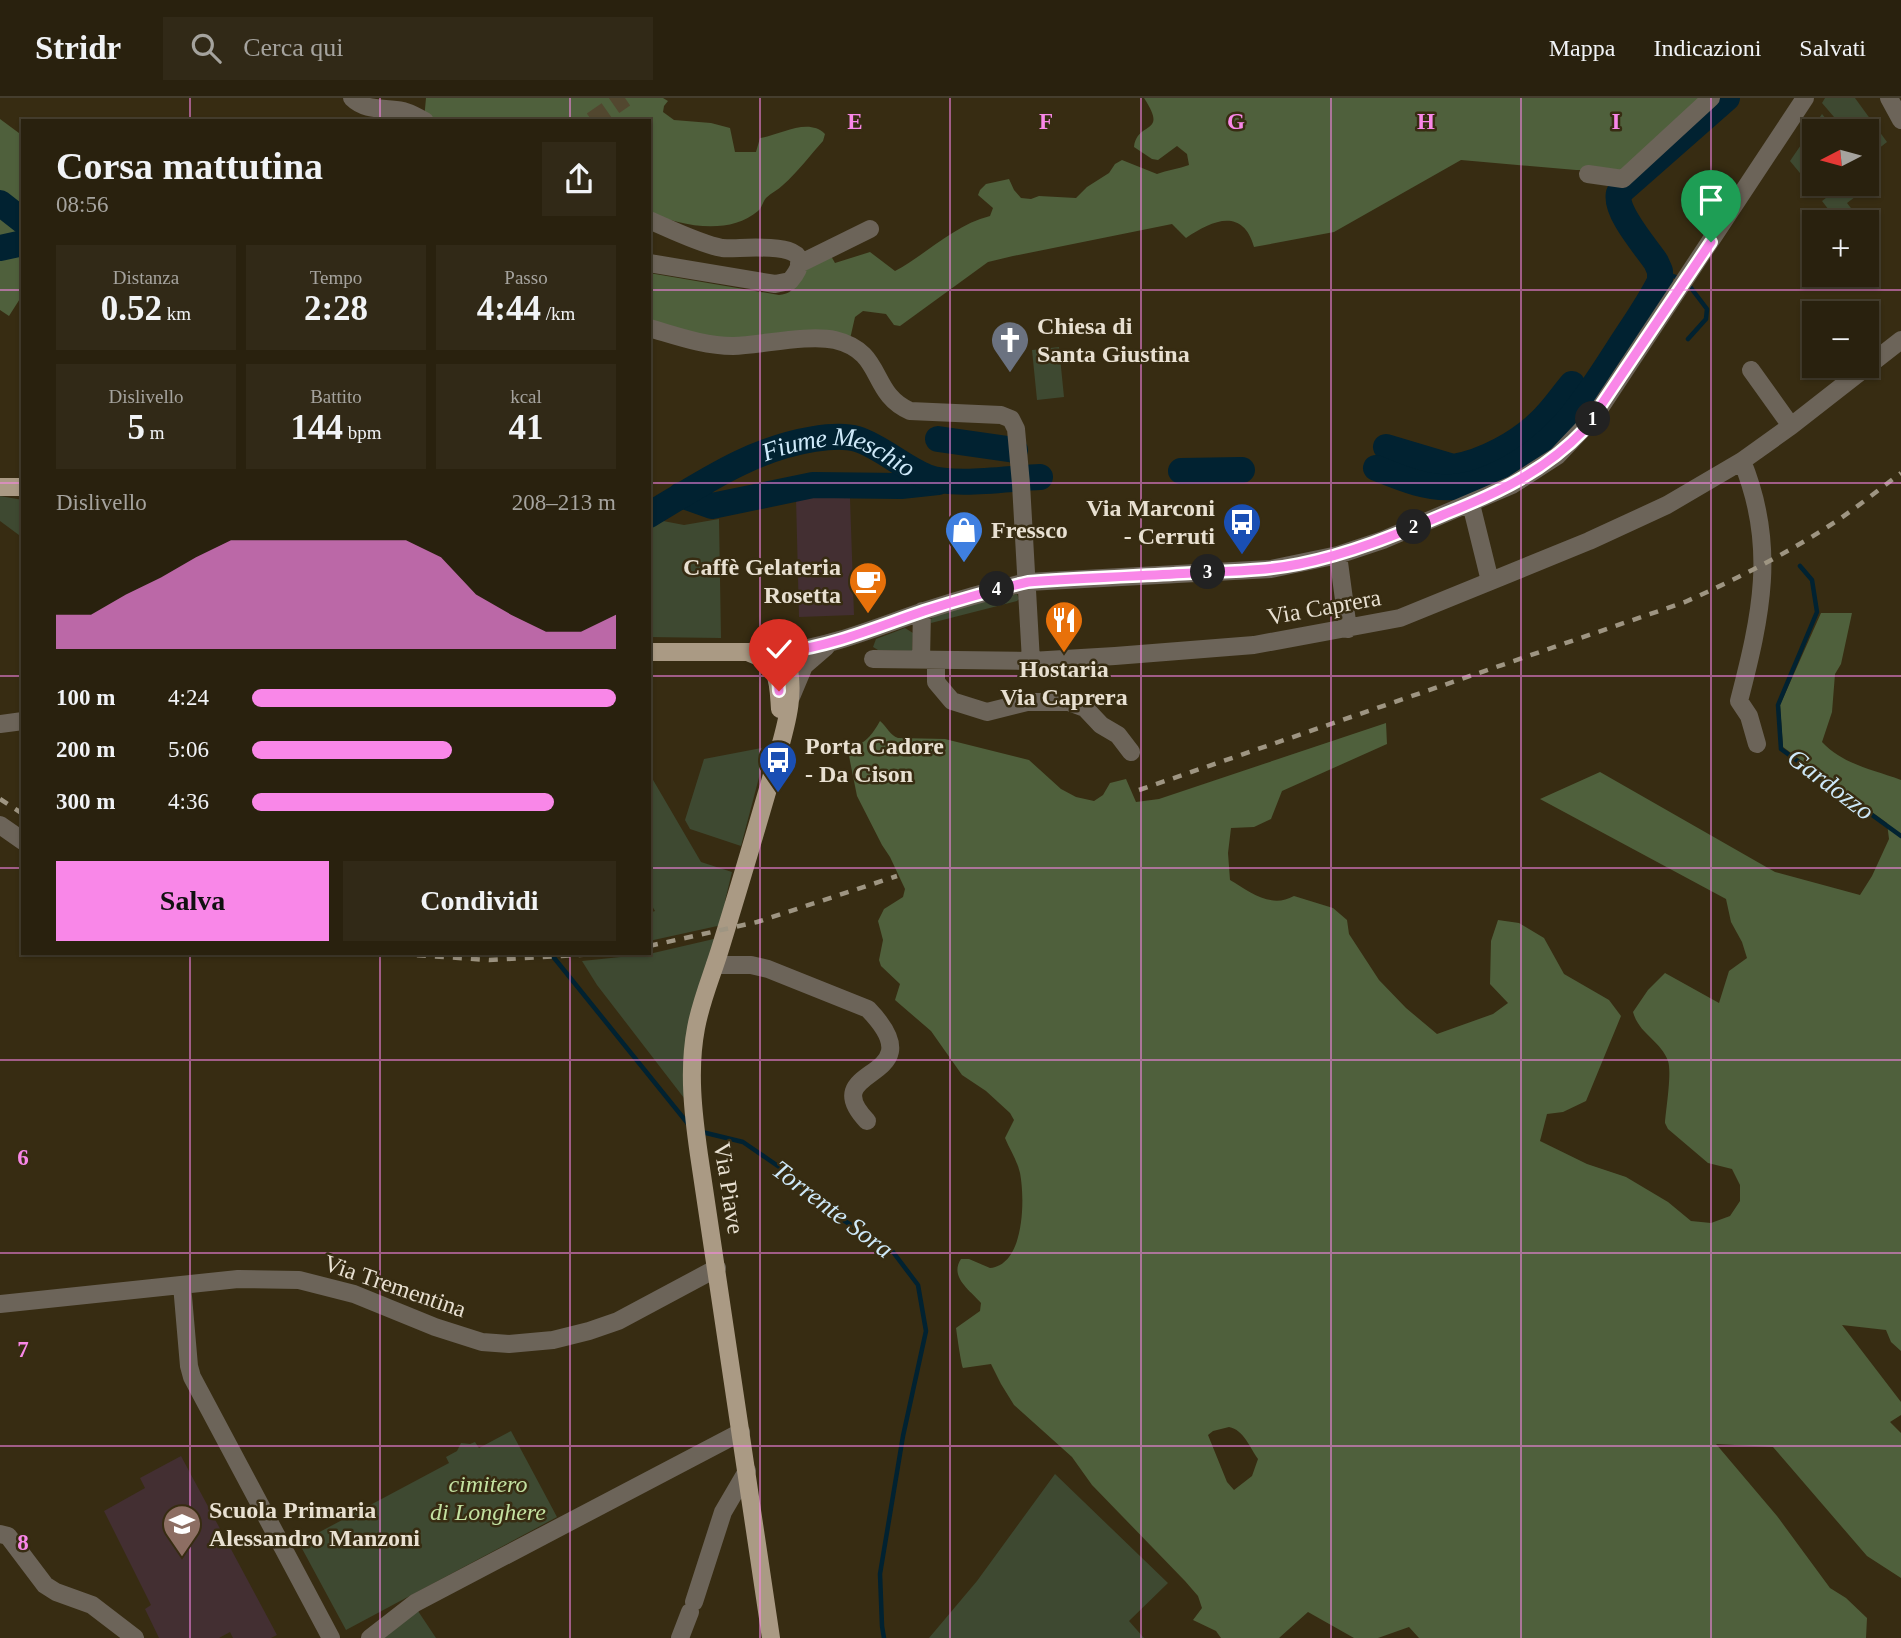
<!DOCTYPE html>
<html lang="it">
<meta charset="utf-8">
<style>
body{margin:0;font-family:Georgia,serif;background:#312917;color:#f1f3f6;height:100vh;display:flex;flex-direction:column;font-size:26px;white-space:nowrap}
*{box-sizing:border-box;margin:0}
p{font-size:23px;color:#a5a39e}
.icon{flex:none;width:38px;height:38px;fill:none;stroke:currentColor;stroke-width:2;stroke-linecap:round;stroke-linejoin:round}
.map{position:relative;flex:1;overflow:hidden}
.panel{position:absolute;left:21px;top:21px;width:630px;height:836px;display:flex;flex-direction:column;background:#29210e;border-radius:0px;box-shadow:0 2px 5px #0004,0 0 0 2px #453e2e}
.panel>*{flex:none}
.needle{width:46px;rotate:264deg}
.controls{position:absolute;left:1802px;top:21px;display:grid;gap:14px}
.controls a{display:grid;place-items:center;width:77px;height:77px;border-radius:0px;background:#29210e;box-shadow:0 2px 5px #0004,0 0 0 2px #453e2e;font-size:35px}
.pin{position:absolute;display:grid;place-items:center;width:60px;height:60px;color:#fff;margin:-72px -30px;border-radius:50% 50% 50% 0;rotate:-45deg;box-shadow:0 0 7px #0007}
.pin .icon{rotate:45deg}
.km{position:absolute;width:35px;height:35px;margin:-18px;border-radius:50%;background:#222;color:#fff;font-size:19px;line-height:35px;text-align:center}
.round{display:grid;place-items:center;flex:none;width:74px;height:74px;border-radius:0px;background:#312917}
.head{display:flex;align-items:center;justify-content:space-between;height:119px;padding:0 35px}
h1{font-size:38px;font-weight:700;line-height:52px}
.stats{display:grid;grid-template-columns:repeat(3,1fr);gap:10px;height:119px;padding:7px 35px}
.stats div{display:grid;align-content:center;border-radius:0px;background:#312917;text-align:center}
.stats b{font-size:35px;font-weight:700}
.stats small{font-size:19px;font-weight:400}
.stats p{font-size:19px}
.chart{height:196px;padding:14px 35px}
.chart p{display:flex;justify-content:space-between}
.chart svg{width:100%;height:126px;margin-top:7px;fill:#f987e8;opacity:.7}
.button{display:flex;gap:14px;margin-top:auto;padding:14px 35px}
.button a{flex:1;height:80px;border-radius:0px;background:#f987e8;color:#111;font-size:28px;font-weight:700;line-height:80px;text-align:center}
.button a+a{background:#312917;color:#f1f3f6}
ul{padding:0 35px;list-style:none;font-size:23px}
li{display:grid;grid-template-columns:112px 84px 1fr;align-items:center;height:52px}
li i{height:18px;border-radius:9px;background:#f987e8}
header{display:flex;align-items:center;gap:42px;box-sizing:border-box;height:98px;padding:0 35px;background:#29210e;border-bottom:2px solid #453e2e}
header strong{font-size:33px}
nav{display:flex;gap:38px;margin-inline-start:auto;font-size:24px}
.search{width:490px;height:63px;background:#312917;display:flex;align-items:center;gap:18px;box-sizing:border-box;padding:0 24px;border-radius:0px;color:#a5a39e;font-size:26px}
.map>svg:first-child{display:block}
.education{fill:#432f32}
.green{fill:#3e4931}
.forest{fill:#4f603c;fill-rule:evenodd}
.lines{fill:none;stroke-linecap:round;stroke-linejoin:round}
.stream{stroke:#012231;stroke-width:4.5}
.river{stroke:#012231;stroke-width:26}
.major-tunnel{stroke:#52472f;stroke-width:18;stroke-dasharray:18 9;stroke-linecap:butt}
.minor{stroke:#6c6459;stroke-width:18}
.major{stroke:#aa9a84;stroke-width:18}
.rail{stroke:#9e9582;stroke-width:4.5;stroke-dasharray:9 9;stroke-linecap:butt}
.route-casing{stroke:#fff;stroke-width:14}
.route{stroke:#f987e8;stroke-width:9}
.grid{fill:none;stroke:#f987e8;stroke-width:2;stroke-opacity:0.55}
.labels{text-anchor:middle;stroke-width:5;stroke-linejoin:round;paint-order:stroke}
.poi-label{font-size:24px;font-weight:bold;fill:#e8e0d1;stroke:#372c12;text-anchor:start}
.street-label{font-size:24px;fill:#e8e0d1;stroke:#372c12}
.park-label{font-size:24px;font-style:italic;fill:#c3e1a1;stroke:#372c12}
.water-label{font-size:26px;font-style:italic;fill:#cee9f9;stroke:#372c12}
.grid-label{font-size:23px;text-anchor:middle;font-weight:bold;fill:#f987e8;stroke:#372c12;stroke-width:5;stroke-linejoin:round;paint-order:stroke}
</style>
<header>
<strong>Stridr</strong>
<div class="search"><svg class="icon" aria-label="search" viewBox="0 0 24 24"><circle cx="10" cy="10" r="6"/><path d="M15 15l6 6"/></svg>Cerca qui</div>
<nav><a>Mappa</a><a>Indicazioni</a><a>Salvati</a></nav>
</header>
<div class="map">
<svg width="1901" height="1540" viewBox="0 0 1901 1540">
<rect width="100%" height="100%" fill="#372c12"/>
<path class="education" d="M796,400h54l4,117 -55,2z
M181,1358l96,179 -6,3h-38l-3,-6 -11,6h-60l-14,-29 6,-4 -47,-94 41,-23 -5,-10z"/>
<path class="green" d="M1825,0h30l32,44 -19,15 -1,-26h-21l-24,-28z
M1822,16l14,17h-21v53h18l-15,11 -28,-34z
M1867,69l11,13 -31,23 15,19h-24l-16,-21 22,-17h23z
M1059,249l5,50 -27,3 -5,-50z
M0,398l23,4v38l-23,-17z
M719,421l2,119 -72,-1v-113l9,-4 26,5z
M1017,496l2,5 -2,2 -86,22v-4l4,-3 61,-19z
M905,530l8,5 -1,18 -34,-1 -5,-3 3,-8z
M767,649l-26,99 -51,-17 -5,-9 19,-61z
M649,675l52,89 31,10 -7,29 3,1 -6,23 -73,16v-28l6,-2 -6,-10z
M718,840l-34,160 -87,-113 -15,-24 67,-7z
M511,1333l46,86 -211,113 -47,-87 150,-80 -3,-6 11,-6 4,-8 9,1 5,-2 4,6z
M1055,1376l113,109 -39,38 15,17h-215l48,-57z
M418,1513l18,27h-52z"/>
<path class="forest" d="M426,0h237l5,3 -4,5 -1,6 11,8 37,3 19,5 5,24h21l4,-14c21,-3 48,-21 65,-4l-2,7c-13,14 -25,31 -40,44 -5,5 -12,8 -17,13 -4,5 -4,10 -8,13 -29,25 -78,15 -109,1v-91h-222l-3,-1z
M1144,0h555l-77,73 -46,-1 -115,-10 -127,72 -80,15c-11,-40 -42,-27 -68,-9l-14,-14 -159,32 -25,6 -88,64 -6,-1 -8,-11 -23,-3 -8,6 -5,22 -123,3 -78,-21v-48l130,22c20,-2 12,-13 23,-22 7,-7 20,-12 29,-17l4,7 35,-11 25,19c32,-17 59,-46 95,-55l3,-8 -15,-13 2,-5 6,-6 23,-5 5,11 7,8 10,1 8,-3 37,2 11,-11 22,-14 6,-9 7,-4 35,14c10,-4 22,-5 32,-9l-2,-11 -10,-8 -19,14 -6,-1 -18,-12c3,-27 35,-11 10,-49z
M0,21l23,17v158l-14,22 -9,-6z
M1821,515h31l-11,51 -6,10 -3,38 -10,30c22,23 50,27 79,38v571l-10,-9 -5,-12 -44,-5 59,77v13l-11,7 11,11v145l-34,-22 -94,-109 -57,-3 61,72 53,72 16,10 21,20 -1,20h-447l-10,-11 -31,11h-24l-46,-26 -29,26h-58l-5,-7 -23,-11 9,-12 -4,-12 -13,-15 -93,-96 -20,-28 -58,-52 -13,-21 -10,-20 -28,4c-2,-4 -6,-33 -7,-40l24,-17 1,-8c-11,-13 -32,-26 -20,-44h8l21,9c35,-3 35,-70 30,-95 -3,-13 -10,-23 -15,-35l9,-18 -4,-7 -24,-22 -24,-16 -31,-44 -36,-31 5,-16 -19,-18 -2,-6 4,-20 -5,-19 6,-12 19,-12 2,-8 -15,-32 -8,-12 -25,-49 -10,-50c17,1 25,-11 33,-25 7,6 10,14 18,17l47,1 84,21 32,29 15,8 18,4 9,-6 7,-12 16,-4 10,23 23,-3 227,-76 1,21 -105,47 -11,28 -17,8 -23,1 -3,25 2,27c20,12 41,29 64,16l39,12 14,12 2,14 30,46 27,28 31,26 56,-20 15,-11 -18,-19 1,-43 7,-21 21,3 25,15 20,36 45,26 12,16 -35,85 -23,11 -16,2 -7,27 47,23 39,13 42,25 23,19 20,2 19,-7 10,-15v-16l-8,-16 -24,-6 -40,-34 -3,-6c1,-14 7,-51 3,-62 -7,-20 -29,-27 -35,-49l15,-22 17,-17 54,30 10,-32 18,-13 -5,-16 -11,-20 -5,-23 -186,-100 60,-27 175,100 85,23 12,-19 17,-37 -2,-16 -104,-76 -3,-42zM1229,1329c15,3 21,21 29,32l-6,17 -18,14 -7,-8 -19,-47 5,-4z"/>
<g class="lines">
<path class="stream" d="M1660,173l21,8
M1688,241l18,-20 1,-10 -19,-25
M1800,468l12,14 5,32 -39,93 3,44 120,87
M551,856l138,171
M702,1034l41,10 45,31 32,32 73,47 25,33 8,46 -23,105 -23,138 2,52 2,12"/>
<g class="river">
<path d="M0,105l23,18"/>
<path d="M0,150l23,-5"/>
<path d="M938,341l77,11"/>
<path d="M1386,349l67,20c31,-5 65,-24 87,-45 12,-11 21,-25 32,-38"/>
<path d="M1376,370c25,10 50,21 77,19 20,-1 38,-9 55,-18 53,-29 78,-70 110,-120 14,-22 30,-44 42,-68v-10l-4,-9c-11,-16 -42,-51 -37,-69l108,-95"/>
<path d="M1181,373l61,-1"/>
<path d="M681,397l31,11 101,-21 88,1 37,-4"/>
<path id="s1" d="M649,417c54,-32 102,-66 165,-76 13,-2 29,-4 43,0 23,7 47,29 70,38 26,10 83,1 113,0"/>
</g>
<path class="major-tunnel" d="M592,23l33,-23"/>
<path class="minor" d="M352,0c14,14 33,9 51,13 8,2 14,6 22,10
M1889,0l12,22
M1588,76l35,5 88,-81
M649,122c21,9 51,24 73,28 19,2 106,-12 68,33l-15,3 -126,-21
M799,166l71,-35
M649,230c28,8 55,18 84,18 29,-1 75,-12 102,-6 50,12 34,53 75,71l91,4 10,4 5,10 5,55 10,177
M1751,272l40,56
M1742,363c35,85 19,155 -3,240l10,15 8,28
M1471,406l19,77
M1338,457l10,74
M873,561l158,2 84,-5 139,-11 146,-27 189,-77 78,-36 75,-44 49,-35 110,-86
M921,562l1,-49
M936,563v21l16,19 35,11 40,-10h42l16,6 16,17 17,10 13,17
M780,565l4,-11c49,-6 93,-25 140,-41 34,-11 69,-21 104,-29l243,-13 67,-14 45,-15 129,-55 45,-29 37,-39 211,-319
M791,599l13,-31 22,-19
M0,626l23,-3
M0,727l23,16
M715,867h36l17,4 100,40c71,74 -55,55 -1,112
M182,1187l7,81 3,11 139,261
M0,1206l238,-25 61,1 55,14 81,33 47,15 27,2 44,-4 36,-9 29,-10 99,-53
M0,1436l8,2 37,49 11,7 36,13 43,33
M694,1504l29,-90 24,-41
M370,1540l45,-35 326,-171
M680,1540l10,-26"/>
<path class="major" d="M0,389h23
M649,554h135c17,42 -3,88 -14,130 -16,55 -32,109 -49,164 -8,27 -20,54 -25,82 -8,42 -3,85 3,127l72,483
M750,555c30,11 28,29 30,56"/>
<path class="rail" d="M1139,692l546,-188c54,-24 107,-51 156,-84 20,-14 40,-30 60,-45
M0,701l23,15
M649,848l108,-24 140,-46
M399,856l90,6 107,-6"/>
</g>
<g class="lines">
<defs>
<path id="route" d="M779,593l-1,-15 6,-24c49,-6 93,-25 140,-41 34,-11 69,-21 104,-29 55,-4 110,-6 165,-9 35,-2 72,-2 106,-9 51,-10 99,-30 146,-50 53,-21 100,-43 140,-85l126,-187"/>
</defs>
<use href="#route" class="route-casing"/>
<use href="#route" class="route"/>
</g>
<path class="grid" d="M190,0v23M380,0v23M570,0v23M760,0v1540M950,0v1540M1141,0v1540M1331,0v1540M1521,0v1540M1711,0v1540M0,192h23M649,192h1252M0,385h23M649,385h1252M0,578h23M649,578h1252M0,770h23M649,770h1252M190,856v684M380,856v684M570,856v684M0,962h1901M0,1155h1901M0,1348h1901"/>
<defs>
<symbol id="church-pin" viewBox="-11 -11 22 30"><path d="M0 17L-7.5 6A9.5 9.5 0 1 1 7.5 6Z" fill="#6b7280" stroke="#372c12"/><path d="M-1.2-6h2.4v3.5h3.3v2.4h-3.3V6h-2.4V-.1h-3.3v-2.4h3.3Z" fill="#fff"/></symbol>
<symbol id="bus-pin" viewBox="-11 -11 22 30"><path d="M0 17L-7.5 6A9.5 9.5 0 1 1 7.5 6Z" fill="#1a4fb4" stroke="#372c12"/><path d="M-5-6H5V4H4V6H2V4H-2V6H-4V4H-5ZM-3.5-4V0h7V-4ZM-3.5 1.2v1.5H-2V1.2ZM2 1.2v1.5H3.5V1.2Z" fill="#fff"/></symbol>
<symbol id="shop-pin" viewBox="-11 -11 22 30"><path d="M0 17L-7.5 6A9.5 9.5 0 1 1 7.5 6Z" fill="#3f7fe0" stroke="#372c12"/><path d="M-5-2.5h2.3a2.7 3.5 0 0 1 5.4 0H5L5.5 6h-11ZM-1.5-2.5h3a1.5 2.3 0 0 0-3 0Z" fill="#fff"/></symbol>
<symbol id="cafe-pin" viewBox="-11 -11 22 30"><path d="M0 17L-7.5 6A9.5 9.5 0 1 1 7.5 6Z" fill="#e8710a" stroke="#372c12"/><path d="M-5.5-4.5H6V0H3Q3 3.5 0 3.5H-2.5Q-5.5 3.5-5.5 0ZM3-3.2v2h1.7v-2ZM-6 4.5H4V6H-6Z" fill="#fff"/></symbol>
<symbol id="restaurant-pin" viewBox="-11 -11 22 30"><path d="M0 17L-7.5 6A9.5 9.5 0 1 1 7.5 6Z" fill="#e8710a" stroke="#372c12"/><path d="M-5-6h1v4h1v-4h1v4h1v-4h1v5L-1.5 .5V6h-2V.5L-5-1ZM5-6V6H3V1.5H1.5Q1.5-4 5-6Z" fill="#fff"/></symbol>
<symbol id="school-pin" viewBox="-11 -11 22 30"><path d="M0 17L-7.5 6A9.5 9.5 0 1 1 7.5 6Z" fill="#8d6e63" stroke="#372c12"/><path d="M0-5L7-2L0 1L-7-2ZM-4 1L0 2.5L4 1V4Q0 6-4 4Z" fill="#fff"/></symbol>
</defs>
<g fill-rule="evenodd">
<use href="#church-pin" x="988" y="220" width="44" height="60"/>
<use href="#bus-pin" x="1220" y="402" width="44" height="60"/>
<use href="#shop-pin" x="942" y="410" width="44" height="60"/>
<use href="#cafe-pin" x="846" y="461" width="44" height="60"/>
<use href="#restaurant-pin" x="1042" y="500" width="44" height="60"/>
<use href="#bus-pin" x="756" y="640" width="44" height="60"/>
<use href="#school-pin" x="160" y="1404" width="44" height="60"/>
</g>
<g class="labels">
<g class="poi-label">
<text x="1037" y="236">Chiesa di<tspan x="1037" dy="28">Santa Giustina</tspan></text>
<text x="1215" y="418" text-anchor="end">Via Marconi<tspan x="1215" dy="28">- Cerruti</tspan></text>
<text x="991" y="440">Fressco</text>
<text x="841" y="477" text-anchor="end">Caffè Gelateria<tspan x="841" dy="28">Rosetta</tspan></text>
<text x="1064" y="579" text-anchor="middle">Hostaria<tspan x="1064" dy="28">Via Caprera</tspan></text>
<text x="805" y="656">Porta Cadore<tspan x="805" dy="28">- Da Cison</tspan></text>
<text x="209" y="1420">Scuola Primaria<tspan x="209" dy="28">Alessandro Manzoni</tspan></text>
</g>
<g class="street-label">
<text transform="translate(1324 509) rotate(-10)" y="8">Via Caprera</text>
<text transform="translate(729 1090) rotate(81)" y="8">Via Piave</text>
<text transform="translate(395 1188) rotate(19)" y="8">Via Trementina</text>
</g>
<g class="park-label">
<text x="488" y="1394">cimitero<tspan x="488" dy="28">di Longhere</tspan></text>
</g>
<g class="water-label">
<text dy="9" stroke="none"><textPath href="#s1" startOffset="210">Fiume Meschio</textPath></text>
<text transform="translate(1831 686) rotate(37)" y="9">Gardozzo</text>
<text transform="translate(833 1111) rotate(37)" y="9">Torrente Sora</text>
</g>
</g>
<g class="grid-label">
<text x="855" y="31">E</text>
<text x="1046" y="31">F</text>
<text x="1236" y="31">G</text>
<text x="1426" y="31">H</text>
<text x="1616" y="31">I</text>
<text x="23" y="1067">6</text>
<text x="23" y="1259">7</text>
<text x="23" y="1452">8</text>
</g>
</svg>
<div class="controls">
<a><svg class="needle" viewBox="-14 -14 28 28"><path d="M0-13l5 13h-10z" fill="#e53935"/><path d="M0 13l5-13h-10z" fill="#a5a39e"/></svg></a>
<a>+</a>
<a>−</a>
</div>
<div class="pin" style="left:1711px;top:144px;background:#1e9e55"><svg class="icon" aria-label="arrive" viewBox="0 0 24 24"><path d="M6 21V4h12l-3 4 3 4H6"/></svg></div>
<div class="pin" style="left:779px;top:593px;background:#d93025"><svg class="icon" aria-label="check" viewBox="0 0 24 24"><path d="M5 12l5 5 9-10"/></svg></div>
<b class="km" style="left:1593px;top:321px">1</b>
<b class="km" style="left:1414px;top:429px">2</b>
<b class="km" style="left:1208px;top:474px">3</b>
<b class="km" style="left:997px;top:491px">4</b>
<section class="panel">
<div class="head"><div><h1>Corsa mattutina</h1><p>08:56</p></div><a class="round"><svg class="icon" aria-label="share" viewBox="0 0 24 24"><path d="M12 15V3M7 8l5-5 5 5M5 13v7h14v-7"/></svg></a></div>
<div class="stats">
<div><p>Distanza</p><b>0.52<small> km</small></b></div>
<div><p>Tempo</p><b>2:28</b></div>
<div><p>Passo</p><b>4:44<small> /km</small></b></div>
</div>
<div class="stats">
<div><p>Dislivello</p><b>5<small> m</small></b></div>
<div><p>Battito</p><b>144<small> bpm</small></b></div>
<div><p>kcal</p><b>41</b></div>
</div>
<div class="chart"><p><span>Dislivello</span>208–213 m</p>
<svg viewBox="0 0 160 44" preserveAspectRatio="none"><path d="M0 44V32L10 32L20 25L30 19L40 12L50 6L60 6L70 6L80 6L90 6L100 6L110 12L120 25L130 32L140 38L150 38L160 32V44z"/></svg>
</div>
<ul>
<li><b>100 m</b>4:24<i style="width:100%"></i></li>
<li><b>200 m</b>5:06<i style="width:55%"></i></li>
<li><b>300 m</b>4:36<i style="width:83%"></i></li>
</ul>
<div class="button"><a>Salva</a><a>Condividi</a></div>
</section>
</div>
